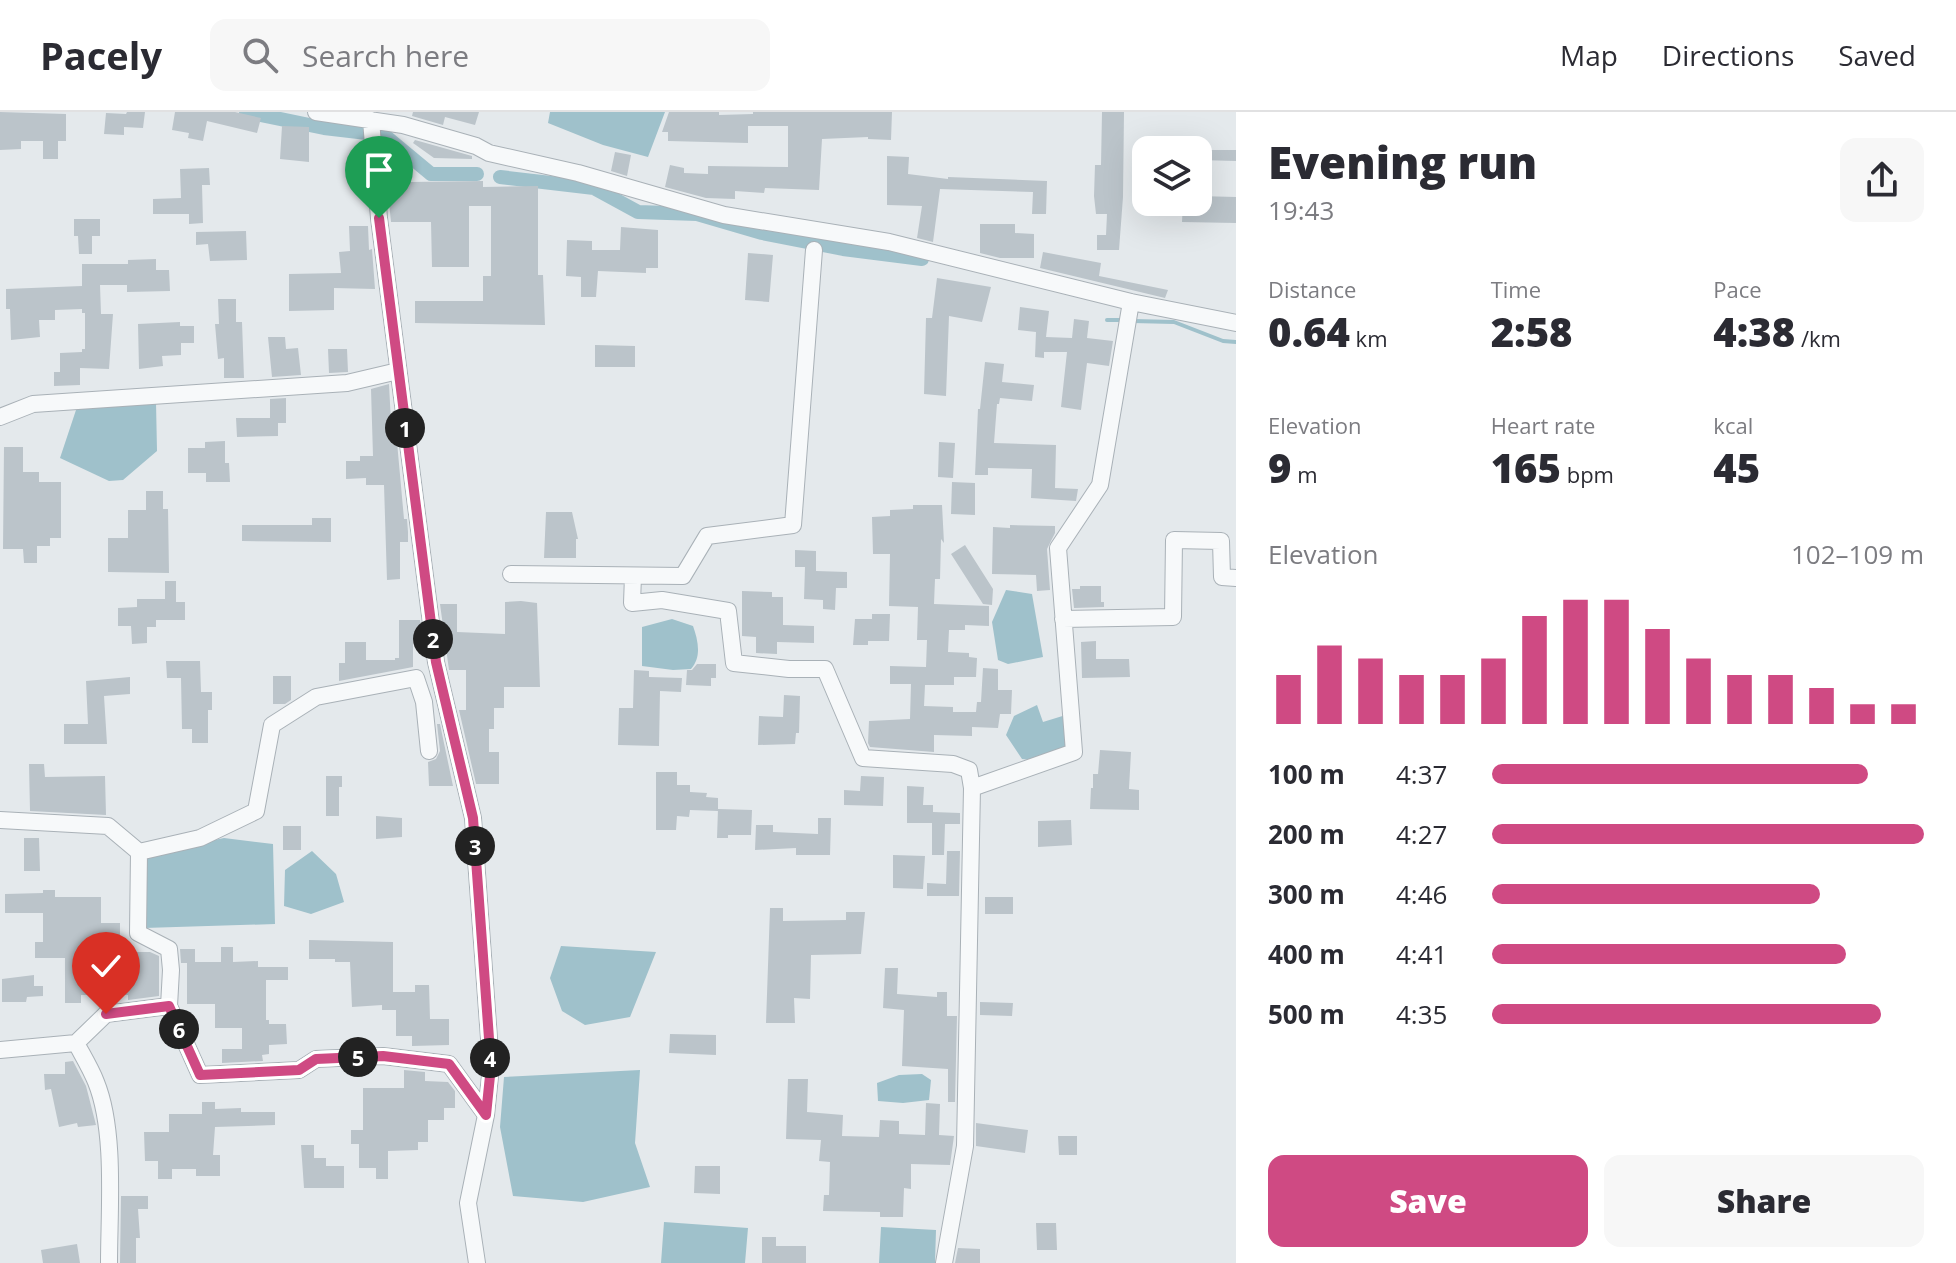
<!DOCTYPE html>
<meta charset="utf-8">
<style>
body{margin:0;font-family:"Open Sans",sans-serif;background:#f7f7f7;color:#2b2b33;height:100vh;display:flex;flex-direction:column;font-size:30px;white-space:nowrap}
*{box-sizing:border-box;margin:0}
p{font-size:26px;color:#7c7c81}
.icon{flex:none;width:44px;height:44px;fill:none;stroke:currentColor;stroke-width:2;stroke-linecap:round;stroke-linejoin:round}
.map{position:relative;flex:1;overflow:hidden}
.drawer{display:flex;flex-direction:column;background:#fff;width:720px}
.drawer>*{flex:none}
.buttons{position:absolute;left:1132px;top:24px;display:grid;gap:16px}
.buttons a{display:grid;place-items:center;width:80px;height:80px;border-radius:16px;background:#fff;box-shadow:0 8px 32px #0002;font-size:40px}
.pin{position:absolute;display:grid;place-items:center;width:68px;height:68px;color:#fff;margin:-82px -34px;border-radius:50% 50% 50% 0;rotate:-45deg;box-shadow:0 0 8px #0007}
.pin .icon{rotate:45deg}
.km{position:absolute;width:40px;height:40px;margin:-20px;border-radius:50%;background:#222;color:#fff;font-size:22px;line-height:40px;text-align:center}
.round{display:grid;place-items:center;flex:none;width:84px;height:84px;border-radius:16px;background:#f7f7f7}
.head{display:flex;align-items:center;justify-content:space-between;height:136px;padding:0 32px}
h1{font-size:44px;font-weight:800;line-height:60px}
.figures{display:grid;grid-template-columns:repeat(3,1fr);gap:12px;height:136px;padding:8px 32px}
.figures div{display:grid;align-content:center}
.figures b{font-size:40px;font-weight:800}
.figures small{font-size:22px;font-weight:400}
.figures p{font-size:22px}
.chart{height:224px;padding:16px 32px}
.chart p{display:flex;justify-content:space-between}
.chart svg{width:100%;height:144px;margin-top:8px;stroke:#cf4a83;stroke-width:6}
.primary-button{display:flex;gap:16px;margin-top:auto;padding:16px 32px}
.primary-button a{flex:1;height:92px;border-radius:16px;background:#cf4a83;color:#fff;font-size:32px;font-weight:800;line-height:92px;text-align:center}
.primary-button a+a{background:#f7f7f7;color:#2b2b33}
ul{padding:0 32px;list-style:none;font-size:26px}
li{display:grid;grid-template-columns:128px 96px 1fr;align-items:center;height:60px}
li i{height:20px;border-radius:10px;background:#cf4a83}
header{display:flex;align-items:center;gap:48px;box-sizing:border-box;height:112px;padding:0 40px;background:#fff;border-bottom:2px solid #e1e1e2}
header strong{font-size:38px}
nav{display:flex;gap:44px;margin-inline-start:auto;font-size:28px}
.search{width:560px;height:72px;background:#f7f7f7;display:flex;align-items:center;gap:20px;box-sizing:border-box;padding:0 28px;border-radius:16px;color:#7c7c81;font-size:30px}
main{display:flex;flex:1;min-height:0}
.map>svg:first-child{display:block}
.water{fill:#9fc1cb}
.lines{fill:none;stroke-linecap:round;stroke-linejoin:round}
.stream{stroke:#9fc1cb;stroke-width:4}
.canal{stroke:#9fc1cb;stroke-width:14}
.building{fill:#bbc4ca}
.minor-casing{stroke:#a9b1b7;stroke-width:18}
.minor{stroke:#f7f9fa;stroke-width:16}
.route-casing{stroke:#fff;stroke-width:16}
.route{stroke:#cf4a83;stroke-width:10}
</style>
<header>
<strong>Pacely</strong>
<div class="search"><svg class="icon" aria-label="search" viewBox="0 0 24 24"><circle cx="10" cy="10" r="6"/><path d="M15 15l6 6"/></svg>Search here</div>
<nav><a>Map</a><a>Directions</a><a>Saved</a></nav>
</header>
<main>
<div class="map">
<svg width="1236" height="1151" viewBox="0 0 1236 1151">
<rect width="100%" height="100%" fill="#e4e9ec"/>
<path class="water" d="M550,0h115l-17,45 -45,-12 -55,-22z
M156,290l1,49 -34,29 -14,1 -49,-23 17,-51z
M1006,478l26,4 11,63 -35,7 -10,-4 -6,-38z
M672,507l21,7c5,14 9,31 -2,43l-18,1 -31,-4v-39z
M1037,593l6,17 26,-8 -2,34 -35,12 -10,-1 -16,-24 8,-19z
M224,726l49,6 2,80 -131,4 3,-74z
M312,739l24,23 8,28 -33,12 -27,-8 1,-36z
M561,834l95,6 -26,65 -45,8 -23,-14 -12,-33z
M640,958l-5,73 15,44 -67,15 -70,-6 -13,-69 4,-50z
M922,962l9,6 -2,20 -26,3 -25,-2 -1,-18 22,-8z
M664,1110l84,6 -3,35h-84z
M881,1115l55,3 -1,33h-56z"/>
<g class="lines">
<path class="stream" d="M1107,208h17
M1133,209l41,1 49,19 13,1"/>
<path class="canal" d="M246,0l78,16 60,7 47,39h46
M500,65l94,11 44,24 59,2 65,19 81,16 79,10"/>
</g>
<path class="building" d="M0,0l66,2v27h-8v18h-15v-18h-22v8l-21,1z
M127,0h18l-2,16 -19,-1v8l-20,-1 2,-21 20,1z
M175,0h60l26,6 -4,15 -50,-12 -4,20 -15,-3 1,-5 -17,-3z
M413,0h66l-4,13 -30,-8 -2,8 -31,-9z
M669,0h50v3l34,-1v-2h139l-1,28 -23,-1v-2l-46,2 -3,51 -54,-2 -1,5 -29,-2v8l-29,-1 -41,-11 5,-22 14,3v5l24,1v-8l80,1v-41h-40v17l-80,-2v-9h-6z
M1102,0h22l-1,85 -4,53h-22v-15h9l1,-21h-11l-2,-18 1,-31h6z
M282,14l27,1v35l-29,-3z
M415,28l57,16v3l-38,-1 -21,-15z
M1198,38h38v11l-38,-1z
M615,40l16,3 -4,21 -16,-5z
M887,44l22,1 -1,17 40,5v-2l99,4 -1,33h-14l1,-22 -93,-3 -7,53 -16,-4 5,-32 -35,-1z
M385,50h25v20l73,-1v6l55,-1v89h5l2,50 -130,-2v-22h68v-25h8v-70h-22v61h-37l-1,-45h-40z
M209,56l1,17h-8l1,38 -14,1v-10h-36v-15l28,-1 -1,-29z
M1198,84l38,1v26l-54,-1 1,-20h15z
M74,107h26v17h-8v18h-13l-1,-18h-4z
M980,112h35v9l19,1v24h-34l-20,-5z
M349,114h19l1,24 3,-1 3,40 -41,-1v22l-45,1v-37l52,-1 -2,-21 11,-1z
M621,115l37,3v38h-12v5l-48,-2 -2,26h-15v-20l-15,-1 1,-36 25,1v9h28z
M246,119l1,29 -37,1 -2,-17 -12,1v-13z
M1043,140l58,11 -2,13 69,14 -3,8 -125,-30z
M748,141l25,2 -4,47 -24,-2z
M156,147v11h13l1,21 -43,1v-7h-27l1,29h12l-4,55 -29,-1v17l-26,1v-14h6v-19l22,-1v-3h3v-36h-3v-4l-27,1v10h-16l1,17 -29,3 -1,-31h-4v-20l76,-3v-22h46v-4z
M937,166l54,9 -9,35 -33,-6 -3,80 -22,-2 2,-76h6z
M218,187h18v23h6l2,56h-20v-20l-6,1 -3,-35h4z
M1020,195l29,4 -3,26 26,1 2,-19 15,2 -2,17 26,3 -4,25 -22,-3 -6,47 -20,-3 6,-55h-23v6l-9,-1 1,-25 -18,-2z
M180,210v4h14v17h-13v12l-19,1 1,10 -24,3 -1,-45z
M268,225h17l1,12 12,-1 3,27 -29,2z
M595,233l40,1v21h-40z
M328,237h19l1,23 -19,1z
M985,250l19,2 -2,18 32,3 -2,16 -32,-3 -1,6h-2l-3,39 62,2 -1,43 23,1 -2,12 -45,-3 1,-29 -44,-1v7h-13l3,-66h2z
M389,272l3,58h5l7,77h3l1,13v10h-8v37l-13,1 -3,-95h-18v-7l-20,1v-18h14v-5h13l-2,-67z
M286,286v25h-8v13l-41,1 -1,-19h34v-19z
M225,329v22h4l1,19h-24v-9h-18v-25h17v-6z
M939,330l16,1 -2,35 -15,-1z
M4,335h19v25h16v10h22v56h-11v8h-13v17h-13l-1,-14h-20z
M952,370l23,1v32l-24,-1z
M146,379h17v18h5l1,64 -61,-1v-34h20v-28h18z
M913,393h29l2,38 -3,-4 -1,40h-5l-1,25 55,2v20l-24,-1v5h-16l-1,22 21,1v4l8,1 -1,19h-22v8h-29l-1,21 29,1v5h23l1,-10h4l2,-34 15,1v21h14l-1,24h-11l-2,14 -26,-1v9l-38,-1v17l-64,-5 -2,-4 1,-22 41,-2 1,-35h-21v-18l36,1 1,-27h-10l1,-33 -29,-1 1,-52h-17l-1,-37 18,-1v-6l23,-1z
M546,400h26l6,27h-2v19h-32z
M312,406h19v24l-89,-1v-16h70z
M1010,413l45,1v7l-8,16 3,41 -13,1 -1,-16 -44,-1 1,-47 17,1z
M965,433l28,44 -1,16 -9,-1 -32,-50z
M795,438l21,1v20l31,1v16h-11l-1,22 -12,-1v-9l-19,-1 1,-32h-10z
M165,469h11v21h9v18h-29v7h-9v16l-15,1 -1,-18h-13v-18l19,-1v-8h28z
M1080,474h21v16h3v5l-30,1 -2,-19h8z
M742,479l30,1v5h11v28l31,1v17l-37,-1v12l-21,-1v-16l-14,-1z
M521,489l16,2 3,84h-36v21h-10v21h-5v23h10v32h-23l-17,-74h7v-40h-17l-9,-66h17v28l48,2v-32z
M872,502h18l-1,27h-21v4h-15l2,-26h17z
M399,508h21l2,19h-9v28l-74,14v-18h6v-21h21v18h29v-2h4z
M1096,529v18h33l1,18 -48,1 -1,-36z
M166,549h34l1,31h11v18h-4v33h-16v-14h-10l-1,-51h-14z
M697,552h19v14h-5v8l-25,-1 1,-15h5z
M634,558l15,1v6l33,1 -1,14 -21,-1 -1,55 -41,-1 1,-37h14z
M273,564h18v24l-6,4h-12z
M130,565v17l-26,2 3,48h-43v-20h24l-2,-43z
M784,583l16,1 -1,37h-3l-1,11 -37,1 1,-29 24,1z
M437,612h3l13,62h-24l-1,-24 8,-3 4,-8z
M1100,638l31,2 -2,37 10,1v20l-49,-1 1,-21h2v-14h5z
M29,652h15l1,13 60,-1 1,39 -76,-4z
M656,660h21v13h13v7l17,1 -1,4 12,1v13l-28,-1 -1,7 -12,-1 -1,14h-20z
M326,664h16v11h-3v29h-13z
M861,664l23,1 -1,29 -39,-1v-15l16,1z
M907,674l17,1 -1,18h10v7l27,1v11h-15l-1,31h-12v-32h-25z
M718,697l34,1 -1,25h-23v3h-11z
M376,704l26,2v19l-26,2z
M818,706h13l-1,37h-34v-7l-41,2 1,-25h17v7l45,2z
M1071,708l1,25 -34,2v-26z
M283,714h18v24h-18z
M24,726h15l1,33h-16z
M947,739h13l-1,45h-32v-13l19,1z
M893,743l32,1 -2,33 -30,-1z
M43,778h12v7h46v26h19v29h30l9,4v40l-31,4v-5h-47v8h-16v-45h-30v-16h8v-29h-38v-19l38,-1z
M985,785h28v17h-28z
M770,796h13v13l63,-1v-8h19l-4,42 -50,1 -1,44 -16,-1 1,25h-29z
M309,828l84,2v50h22v-7h14l1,34h19v26l-37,1v-10h-16v-26h-14v-5l-30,2 -2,-45h-15v-3h-26z
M221,835h12v15l25,-1v6h30v13h-22v40h3v4h17l1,20 -18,1v9l-7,1 1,6 -41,2v-14h20v-21h-27v-24h-28v-41h-6l-1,-14h15v13h26z
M885,856h13l-1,26 40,3v-5h10v24h10l-2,86h-7v-33l-46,-3 2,-56 -21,-2z
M34,863v11h9v10l-16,1 -1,5h-24v-23z
M980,890l33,1 -1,13 -32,-1z
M670,922l46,1v20l-47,-2z
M73,949l13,25 10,39 -18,2 -1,-4 -18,4 -8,-38 -6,1 -1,-16h21v-12z
M404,958l21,2v9l23,1 7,9v17h-11v12h-16v22h-10v8l-30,1v28h-12v-11h-17v-24h-8v-14h12v-42h41z
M788,967h20l-1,33 36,3 -1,21 37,1 1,-17 19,1v13l26,1 1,-32 14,1 -1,31 15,1 -4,29 -39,-1v25l-7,-1 -1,29h-23v-5l-57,-1 1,-16h5l1,-33 -11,-1 2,-21 -35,-1z
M202,990h13v7l26,-1v4h34v13l-60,2 -2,28h7v21h-24v-7h-24v10h-14v-18h-13l-1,-29h25v-18h33z
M976,1011l52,7 -3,23 -49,-7z
M1058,1024h19v19h-18z
M301,1033h13v13h12v8h18v22h-40z
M695,1054h25v28l-26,-1z
M121,1084h27v13h-10l2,29h-4v25h-16z
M1036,1111h20l1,27h-20z
M762,1125h14v9h30v17h-44z
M77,1132l3,19h-37l-2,-13z
M958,1136l22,1v14h-25z"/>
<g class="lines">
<defs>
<path id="minor" d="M316,0l87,13 73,21 13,7 89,20 146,42 165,27 242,60 105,21
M371,8l8,98 57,444 37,156 18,248 -5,49 -18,88 9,60
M0,305l33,-13 314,-21 51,-12
M511,462l172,2 24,-40 86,-11 21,-275
M633,464l-1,27 30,-3 66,11 6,52 55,6h36l38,89 90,6 16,6 3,18
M1063,507l110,-2 1,-77 47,1 1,36 14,1
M0,708l108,6 31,26
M169,894l31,69 99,-5 17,-11 67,-3 66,8 37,51
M76,931c7,13 15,26 20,39 20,49 13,128 13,181
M0,938l76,-7 30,-29 63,-8 2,-36 -2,-21 -31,-16 1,-81 61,-14 56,-27 16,-86 44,-28 100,-19 8,24 5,49
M944,1151l21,-117 7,-358 102,-36 -16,-204 42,-63 31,-183"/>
</defs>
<use href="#minor" class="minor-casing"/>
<use href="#minor" class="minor"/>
</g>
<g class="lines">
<defs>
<path id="route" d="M106,902l63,-8 31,69 99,-5 17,-11 67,-3 66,8 37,51 5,-49 -18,-248 -37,-156 -57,-444"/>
</defs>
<use href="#route" class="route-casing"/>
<use href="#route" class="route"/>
</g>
</svg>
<div class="buttons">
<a><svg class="icon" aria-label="layers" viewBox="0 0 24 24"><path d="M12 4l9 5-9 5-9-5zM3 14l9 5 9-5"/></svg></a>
</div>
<div class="pin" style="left:379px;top:106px;background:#1e9e55"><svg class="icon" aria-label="arrive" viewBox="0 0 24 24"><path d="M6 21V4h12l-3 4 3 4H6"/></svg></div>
<div class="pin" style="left:106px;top:902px;background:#d93025"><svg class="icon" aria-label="check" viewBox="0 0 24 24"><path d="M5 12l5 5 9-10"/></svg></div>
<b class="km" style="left:405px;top:316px">1</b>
<b class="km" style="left:433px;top:527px">2</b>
<b class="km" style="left:475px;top:734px">3</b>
<b class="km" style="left:490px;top:946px">4</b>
<b class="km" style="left:358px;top:945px">5</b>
<b class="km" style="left:179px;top:917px">6</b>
</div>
<section class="drawer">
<div class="head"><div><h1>Evening run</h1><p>19:43</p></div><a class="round"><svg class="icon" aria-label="share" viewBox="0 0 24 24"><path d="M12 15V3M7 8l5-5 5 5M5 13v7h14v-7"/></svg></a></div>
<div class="figures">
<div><p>Distance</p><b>0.64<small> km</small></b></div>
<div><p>Time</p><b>2:58</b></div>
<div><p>Pace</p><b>4:38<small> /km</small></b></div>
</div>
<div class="figures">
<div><p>Elevation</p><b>9<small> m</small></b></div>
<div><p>Heart rate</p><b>165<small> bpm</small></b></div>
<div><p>kcal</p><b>45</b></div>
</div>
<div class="chart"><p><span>Elevation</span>102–109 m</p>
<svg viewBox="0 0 160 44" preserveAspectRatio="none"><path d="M5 44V29M15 44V20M25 44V24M35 44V29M45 44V29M55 44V24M65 44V11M75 44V6M85 44V6M95 44V15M105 44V24M115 44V29M125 44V29M135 44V33M145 44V38M155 44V38"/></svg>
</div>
<ul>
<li><b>100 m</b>4:37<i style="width:87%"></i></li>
<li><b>200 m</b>4:27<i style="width:100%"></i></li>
<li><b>300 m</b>4:46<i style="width:76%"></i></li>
<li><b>400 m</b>4:41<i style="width:82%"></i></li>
<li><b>500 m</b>4:35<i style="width:90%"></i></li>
</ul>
<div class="primary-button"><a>Save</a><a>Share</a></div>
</section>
</main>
